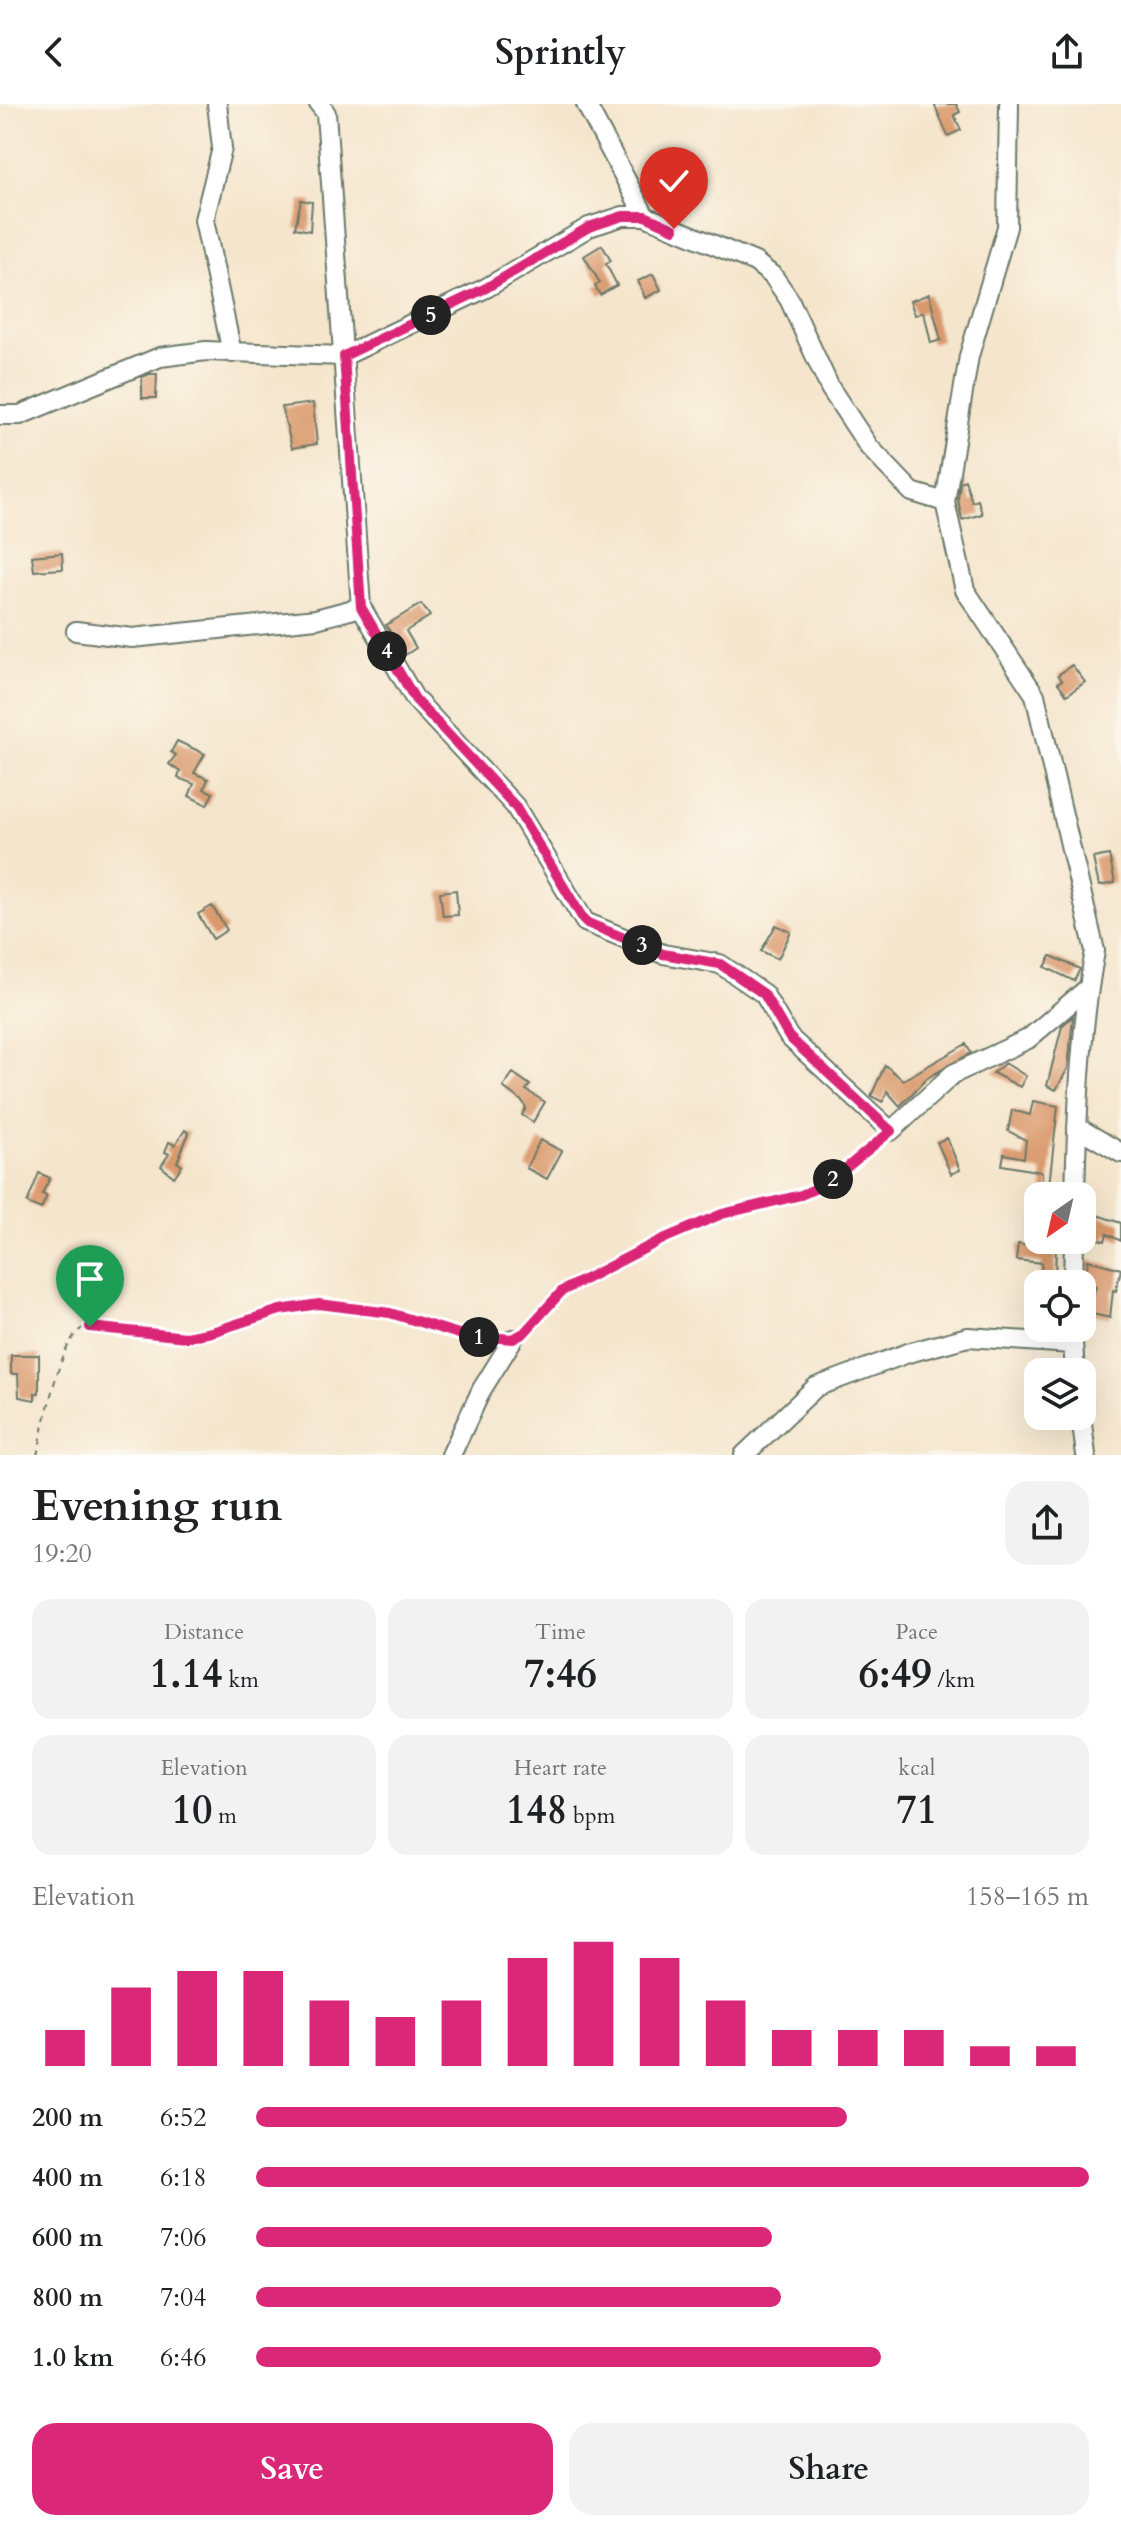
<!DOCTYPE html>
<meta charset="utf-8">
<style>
body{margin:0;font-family:Cardo,serif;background:#f2f2f2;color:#202124;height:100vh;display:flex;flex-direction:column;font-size:30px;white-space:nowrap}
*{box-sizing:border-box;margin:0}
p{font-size:26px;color:#757577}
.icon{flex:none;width:44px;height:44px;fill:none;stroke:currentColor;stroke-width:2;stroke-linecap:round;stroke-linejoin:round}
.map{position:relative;height:1351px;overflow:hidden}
.side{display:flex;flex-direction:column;background:#fff;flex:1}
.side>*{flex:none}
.needle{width:52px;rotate:214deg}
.fabs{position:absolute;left:1024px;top:1078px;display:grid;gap:16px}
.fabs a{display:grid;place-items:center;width:72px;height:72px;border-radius:16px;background:#fff;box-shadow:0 8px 32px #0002;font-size:40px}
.pin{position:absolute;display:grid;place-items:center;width:68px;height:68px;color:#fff;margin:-82px -34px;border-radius:50% 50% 50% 0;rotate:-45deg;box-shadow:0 0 8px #0007}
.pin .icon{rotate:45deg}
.km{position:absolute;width:40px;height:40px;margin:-20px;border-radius:50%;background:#222;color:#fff;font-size:22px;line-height:40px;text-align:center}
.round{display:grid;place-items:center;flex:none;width:84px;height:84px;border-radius:24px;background:#f2f2f2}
.overview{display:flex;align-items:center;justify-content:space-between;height:136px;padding:0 32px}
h1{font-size:44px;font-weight:800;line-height:60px}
.stats{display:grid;grid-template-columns:repeat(3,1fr);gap:12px;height:136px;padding:8px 32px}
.stats div{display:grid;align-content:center;border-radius:20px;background:#f2f2f2;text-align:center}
.stats b{font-size:40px;font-weight:800}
.stats small{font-size:22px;font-weight:400}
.stats p{font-size:22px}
.chart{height:224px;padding:16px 32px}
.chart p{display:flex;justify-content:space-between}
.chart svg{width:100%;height:144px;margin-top:8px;stroke:#db2777;stroke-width:6}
.action{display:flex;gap:16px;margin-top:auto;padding:16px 32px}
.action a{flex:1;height:92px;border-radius:24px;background:#db2777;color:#fff;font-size:32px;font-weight:800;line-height:92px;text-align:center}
.action a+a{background:#f2f2f2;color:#202124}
ul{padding:0 32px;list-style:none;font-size:26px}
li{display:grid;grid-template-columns:128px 96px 1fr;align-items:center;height:60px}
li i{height:20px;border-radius:10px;background:#db2777}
header{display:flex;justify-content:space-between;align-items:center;height:104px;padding:0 32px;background:#fff;font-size:36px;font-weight:800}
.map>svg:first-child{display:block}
.building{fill:#da996c}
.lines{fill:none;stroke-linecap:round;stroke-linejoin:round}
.minor-casing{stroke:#6a7869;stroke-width:22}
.path{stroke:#6a7869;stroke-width:2;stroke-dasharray:6 6;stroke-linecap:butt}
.minor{stroke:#fff;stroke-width:18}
.route-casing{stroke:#fff;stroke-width:16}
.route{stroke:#db2777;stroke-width:10}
</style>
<header><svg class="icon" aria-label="back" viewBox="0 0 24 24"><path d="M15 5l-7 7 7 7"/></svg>Sprintly<svg class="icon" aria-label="share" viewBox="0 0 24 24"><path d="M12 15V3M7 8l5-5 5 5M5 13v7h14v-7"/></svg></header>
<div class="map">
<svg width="1121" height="1351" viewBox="0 0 1121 1351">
<rect width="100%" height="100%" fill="#fbf7ec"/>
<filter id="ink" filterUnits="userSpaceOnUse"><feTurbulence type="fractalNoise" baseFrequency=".0125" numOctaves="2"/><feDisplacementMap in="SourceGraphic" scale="16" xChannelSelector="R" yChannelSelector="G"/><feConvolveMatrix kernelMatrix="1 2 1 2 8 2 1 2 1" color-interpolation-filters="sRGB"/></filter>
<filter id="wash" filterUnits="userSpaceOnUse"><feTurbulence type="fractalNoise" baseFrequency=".006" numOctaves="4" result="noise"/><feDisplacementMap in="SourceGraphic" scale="32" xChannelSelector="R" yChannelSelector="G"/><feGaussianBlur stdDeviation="1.8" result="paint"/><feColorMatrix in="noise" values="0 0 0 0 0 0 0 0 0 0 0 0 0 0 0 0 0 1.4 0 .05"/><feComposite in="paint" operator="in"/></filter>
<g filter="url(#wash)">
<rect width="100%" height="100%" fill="#f5e5cc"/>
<g id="blocks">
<path class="building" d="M934,0h22l4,8 -6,3 7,15 -13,6z
M301,96l11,2 -2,29 -15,-3z
M602,141l9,16 -5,3 11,21 -17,10 -5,-9 5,-3 -16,-27z
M653,170l8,16 -16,8 -7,-17z
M929,190l12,46 -10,3 -7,-31 -9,3 -5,-14z
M150,270h7l-1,24h-14v-21z
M313,299l4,41 -25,4 -10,-41z
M965,376l7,22 6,-2 4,14 -20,6 -4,-21 2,-17z
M62,449l1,16 -29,2 -2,-15z
M421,500l9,12 -24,15 10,17 -11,7 -19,-30z
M1072,561l13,17 -18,13 -9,-12 4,-3 -4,-5z
M177,637l28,13 -11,19 14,6 -4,10 9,4 -6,12 -18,-9 5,-12 -16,-6 2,-6 -11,-8 7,-9 -5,-3z
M1109,751l6,28 -16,3 -6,-28z
M456,786l2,25 -15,1 -3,-24z
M212,802l15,24 -14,9 -15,-25z
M776,821l15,7 -13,27 -17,-8z
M1051,852l29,13 -6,12 -29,-14z
M1073,912l-5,52 -12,22 -9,-4 15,-60z
M966,940l5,9 -44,25 -27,28 -13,-15 -4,11 -12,-6 14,-31 18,15z
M1005,959l21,13 -6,11 -27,-14z
M513,969l17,12 -4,5 19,12 -12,20 -11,-7 4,-7 -3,-6 -20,-15z
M1033,997l25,5 -10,88h-5l-1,-22 -40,-7 2,-11 20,4 2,-18 -18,-9 4,-21 18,5z
M185,1026l4,3 -12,29 5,4 -8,11 -13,-11 8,-12 -4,-2 4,-10 6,3z
M947,1034l13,32 -9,4 -14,-32z
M540,1036l22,11 -15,28 -21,-11z
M39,1069l11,5 -8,16 5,2 -6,13 -14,-6z
M1094,1110l27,9v18l-14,-7 -2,7 -18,-5z
M1030,1136h26l-1,44h-16l3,-21 -26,-3 2,-16 12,2z
M1088,1156l33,9 -5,22 -3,-1 -3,28 -22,-5 8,-27 -11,-3z
M11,1251h28v38h-4v7l-16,-3 -1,-23h-7z"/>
</g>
</g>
<g filter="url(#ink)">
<use href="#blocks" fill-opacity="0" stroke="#6a7869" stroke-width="2"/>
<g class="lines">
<defs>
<path id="minor" d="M217,0l5,44 -18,72 28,133
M319,0l7,9 35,494 54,92 100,107 70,116 78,32 57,10 44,30 25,43 102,94 62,-57 75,-35 60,-51
M586,0l59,112
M1009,0l-2,123 -38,129 -24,146 20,88 70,105 60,256c-15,81 -18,164 -20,245
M0,311h20l140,-58 46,-6 138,5 142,-68 103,-61 34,-11h22l110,46 18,14 16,23 41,89 39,59 43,45 33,10
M76,527l56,7 184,-19 45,-12
M1077,1023l44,26
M1073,1180l1,-44
M1072,1224l3,44
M1081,1312l5,39
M451,1351l31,-66 31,-50
M744,1351l72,-68 92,-34 60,-16 104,7"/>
</defs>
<use href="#minor" class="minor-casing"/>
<path class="path" d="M527,1226c34,-50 136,-94 193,-115 35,-12 72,-13 106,-31 19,-10 36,-27 52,-42
M37,1351c8,-29 21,-115 47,-128 35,0 69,13 103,9 56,-5 103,-37 161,-31 51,5 96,31 148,34"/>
<use href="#minor" class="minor"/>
</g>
</g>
<g class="lines" filter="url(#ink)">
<defs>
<path id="route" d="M90,1223l96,10 26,-5 68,-22 39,-6 71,9 72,22 51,4 11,-6 38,-42 101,-52 59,-25 79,-19 27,-12 63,-52 -102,-94 -25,-43 -44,-30 -57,-10 -78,-32 -70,-116 -100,-107 -54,-92 -17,-251 142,-68 103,-61 34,-11h22l29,13"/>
</defs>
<use href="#route" class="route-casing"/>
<use href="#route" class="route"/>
</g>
</svg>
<div class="fabs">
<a><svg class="needle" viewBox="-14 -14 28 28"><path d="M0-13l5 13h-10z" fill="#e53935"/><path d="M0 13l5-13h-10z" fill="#757577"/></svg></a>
<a><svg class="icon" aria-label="locate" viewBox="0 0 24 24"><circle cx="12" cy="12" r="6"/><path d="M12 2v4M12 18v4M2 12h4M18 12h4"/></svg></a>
<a><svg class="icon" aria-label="layers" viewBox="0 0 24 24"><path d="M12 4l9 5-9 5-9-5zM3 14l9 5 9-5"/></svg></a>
</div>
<div class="pin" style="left:90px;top:1223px;background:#1e9e55"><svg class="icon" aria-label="arrive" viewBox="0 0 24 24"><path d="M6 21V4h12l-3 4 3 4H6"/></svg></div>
<div class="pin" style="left:674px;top:125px;background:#d93025"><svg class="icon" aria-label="check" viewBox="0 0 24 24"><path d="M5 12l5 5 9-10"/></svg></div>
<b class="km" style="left:479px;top:1233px">1</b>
<b class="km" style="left:833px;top:1075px">2</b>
<b class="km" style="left:642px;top:841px">3</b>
<b class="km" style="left:387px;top:547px">4</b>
<b class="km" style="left:431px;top:211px">5</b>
</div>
<section class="side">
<div class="overview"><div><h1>Evening run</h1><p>19:20</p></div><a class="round"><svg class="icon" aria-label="share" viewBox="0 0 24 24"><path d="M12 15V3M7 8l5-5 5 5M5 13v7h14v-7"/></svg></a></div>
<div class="stats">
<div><p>Distance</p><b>1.14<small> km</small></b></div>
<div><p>Time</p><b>7:46</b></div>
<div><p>Pace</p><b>6:49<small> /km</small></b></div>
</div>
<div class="stats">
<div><p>Elevation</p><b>10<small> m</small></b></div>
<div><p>Heart rate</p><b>148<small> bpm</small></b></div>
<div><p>kcal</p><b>71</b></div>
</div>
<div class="chart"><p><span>Elevation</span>158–165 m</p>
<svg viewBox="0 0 160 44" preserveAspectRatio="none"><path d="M5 44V33M15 44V20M25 44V15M35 44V15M45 44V24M55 44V29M65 44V24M75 44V11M85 44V6M95 44V11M105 44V24M115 44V33M125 44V33M135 44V33M145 44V38M155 44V38"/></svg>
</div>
<ul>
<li><b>200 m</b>6:52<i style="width:71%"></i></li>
<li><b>400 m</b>6:18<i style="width:100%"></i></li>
<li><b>600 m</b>7:06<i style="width:62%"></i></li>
<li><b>800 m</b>7:04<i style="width:63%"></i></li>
<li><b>1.0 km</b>6:46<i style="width:75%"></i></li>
</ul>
<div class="action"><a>Save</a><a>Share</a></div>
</section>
